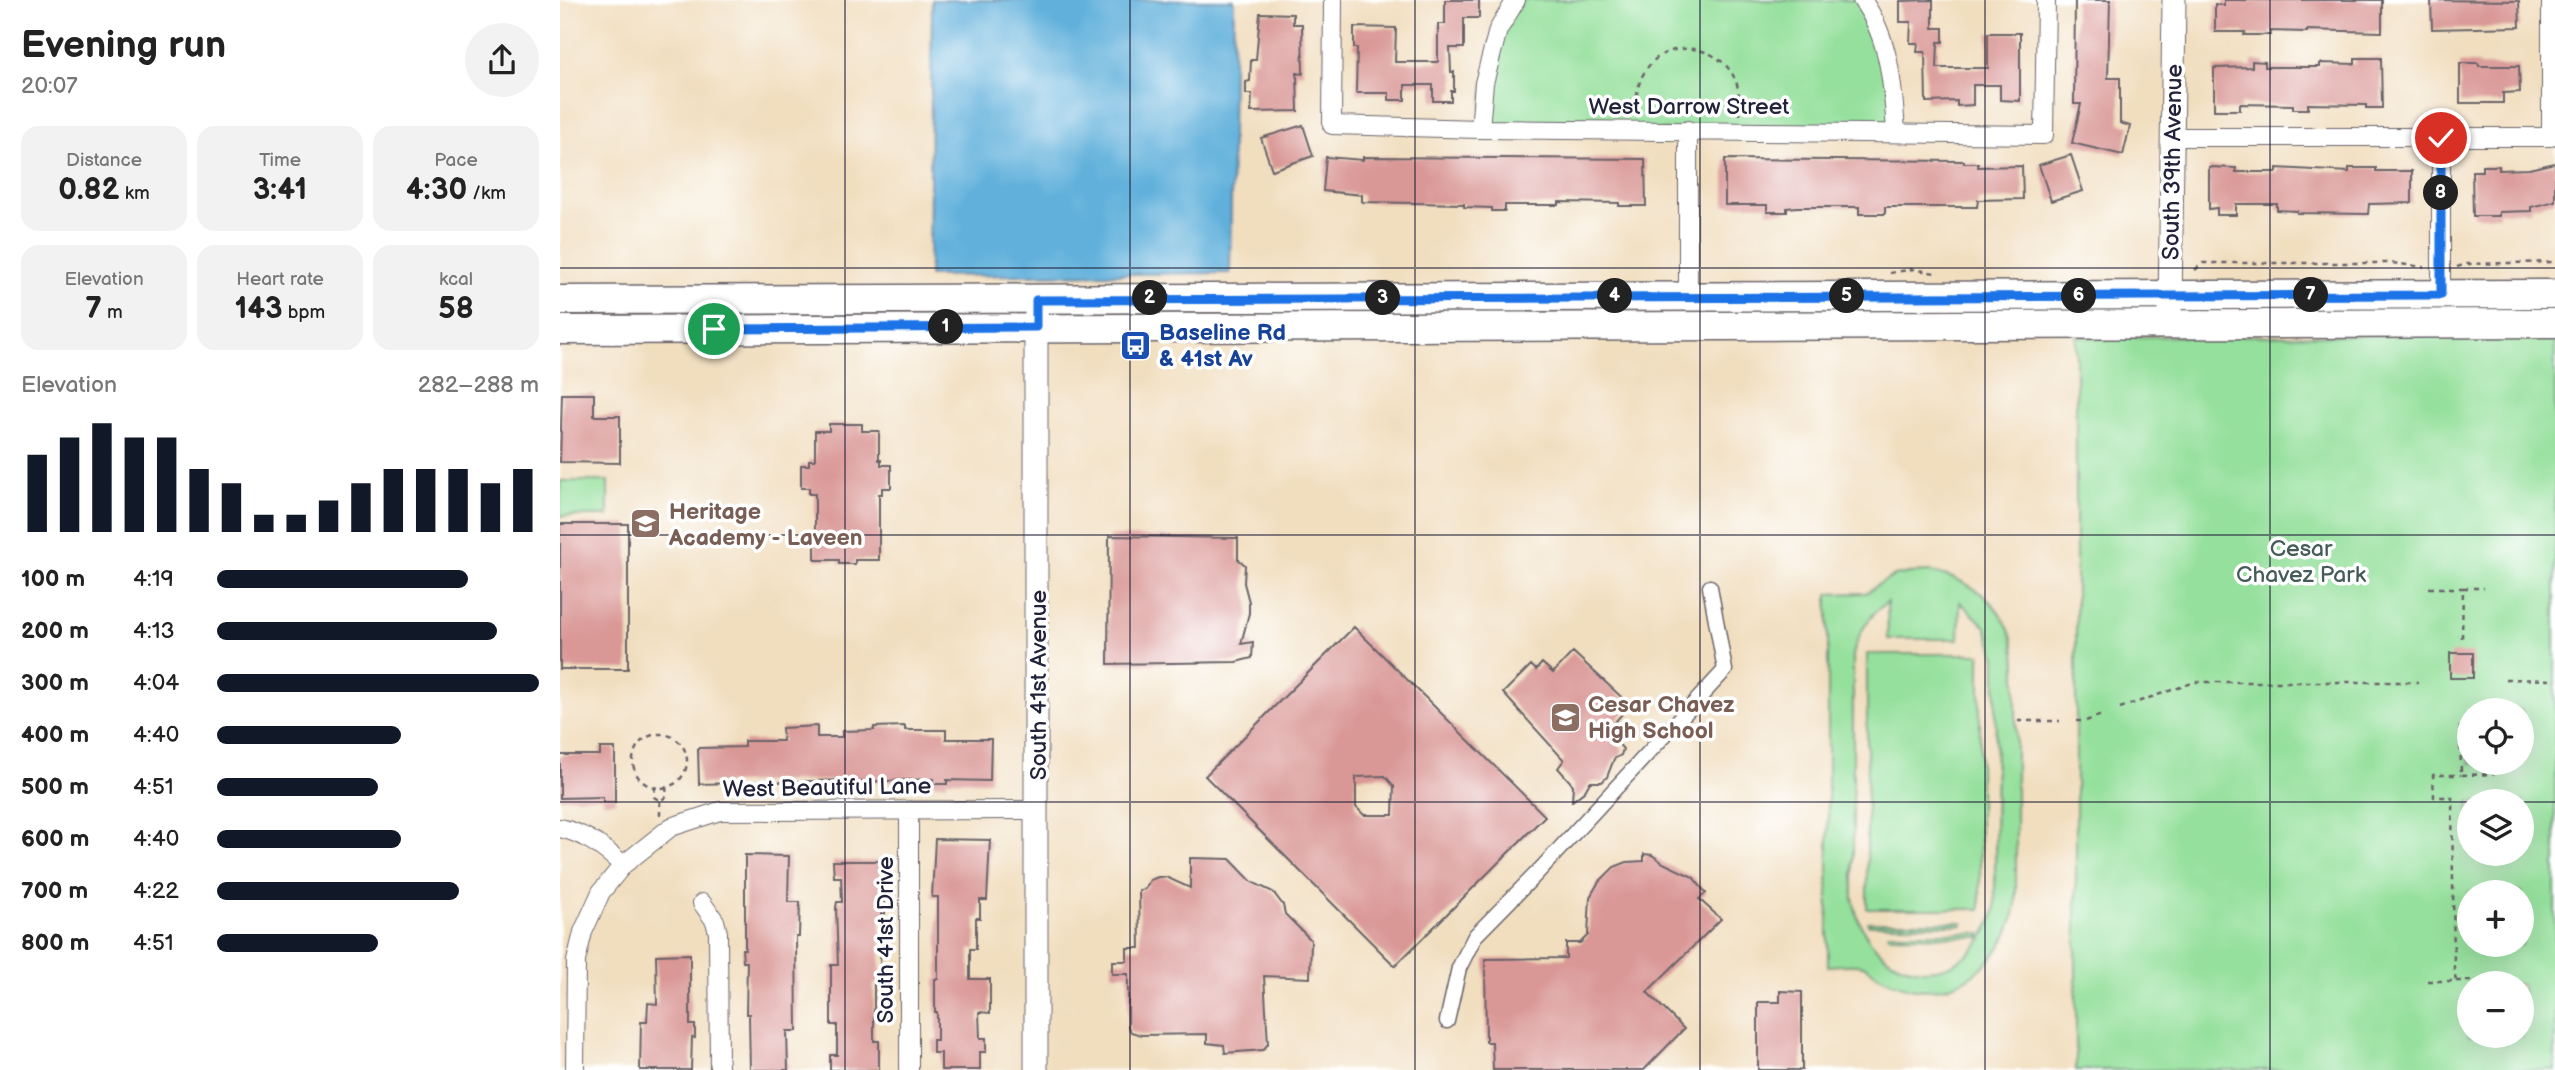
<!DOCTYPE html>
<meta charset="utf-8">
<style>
body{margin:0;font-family:"Balsamiq Sans",sans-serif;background:#f2f2f2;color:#222;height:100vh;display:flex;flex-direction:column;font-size:26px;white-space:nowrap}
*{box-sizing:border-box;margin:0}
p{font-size:23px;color:#767676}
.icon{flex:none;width:38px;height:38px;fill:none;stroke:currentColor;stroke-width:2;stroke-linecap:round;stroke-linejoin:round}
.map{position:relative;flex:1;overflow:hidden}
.details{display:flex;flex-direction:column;background:#fff;width:560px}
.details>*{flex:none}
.tools{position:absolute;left:1897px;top:698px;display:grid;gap:14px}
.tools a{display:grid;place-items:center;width:77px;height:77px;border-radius:50%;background:#fff;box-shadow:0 7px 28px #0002;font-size:35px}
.pin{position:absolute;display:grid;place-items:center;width:60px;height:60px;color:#fff;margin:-30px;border:4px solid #fff;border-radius:50%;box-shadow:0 2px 7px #0007}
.km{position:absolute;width:35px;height:35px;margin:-18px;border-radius:50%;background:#222;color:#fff;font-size:19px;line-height:35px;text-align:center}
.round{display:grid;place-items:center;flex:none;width:74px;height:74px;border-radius:37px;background:#f2f2f2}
.summary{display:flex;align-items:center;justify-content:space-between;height:119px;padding:0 21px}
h1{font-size:38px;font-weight:700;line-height:52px}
.stats{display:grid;grid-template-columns:repeat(3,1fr);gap:10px;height:119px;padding:7px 21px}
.stats div{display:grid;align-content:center;border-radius:18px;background:#f2f2f2;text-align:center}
.stats b{font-size:30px;font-weight:700}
.stats small{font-size:19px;font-weight:400}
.stats p{font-size:19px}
.chart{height:196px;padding:14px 21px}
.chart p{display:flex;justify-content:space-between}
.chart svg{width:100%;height:126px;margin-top:7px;stroke:#111827;stroke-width:6}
ul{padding:0 21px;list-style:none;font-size:23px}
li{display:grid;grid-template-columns:112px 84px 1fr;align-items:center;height:52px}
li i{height:18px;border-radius:9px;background:#111827}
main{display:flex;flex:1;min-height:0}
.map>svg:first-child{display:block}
.green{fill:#95e09c;stroke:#5c816c;stroke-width:2;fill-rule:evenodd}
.water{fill:#61b0db;stroke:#42698b;stroke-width:2}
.building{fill:#d99795;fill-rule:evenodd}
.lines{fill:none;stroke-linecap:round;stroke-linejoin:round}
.pedestrian-casing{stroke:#6a6469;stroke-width:17}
.minor-casing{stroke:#6a6469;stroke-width:20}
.tertiary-casing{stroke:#6a6469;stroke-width:25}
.primary-casing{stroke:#6a6469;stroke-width:31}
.path{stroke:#6a6469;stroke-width:2.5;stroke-dasharray:5 5;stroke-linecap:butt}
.pedestrian{stroke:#fff;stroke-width:14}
.minor{stroke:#fff;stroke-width:18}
.tertiary{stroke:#fff;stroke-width:23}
.primary{stroke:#fff;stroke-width:28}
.route-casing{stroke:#fff;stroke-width:14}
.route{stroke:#1a73e8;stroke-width:9}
.grid{fill:none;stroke:#22223b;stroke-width:2;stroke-opacity:0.55}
.labels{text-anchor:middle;stroke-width:7;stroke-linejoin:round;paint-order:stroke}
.street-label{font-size:23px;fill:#22223b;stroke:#fff}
.transit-label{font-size:23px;font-weight:bold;fill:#164399;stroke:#fff;text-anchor:start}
.education-label{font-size:23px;font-weight:bold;fill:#785e54;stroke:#fff;text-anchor:start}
.park-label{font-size:23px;fill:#445b58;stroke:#fff}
</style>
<main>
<section class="details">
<div class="summary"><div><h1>Evening run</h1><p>20:07</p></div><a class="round"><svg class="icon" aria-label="share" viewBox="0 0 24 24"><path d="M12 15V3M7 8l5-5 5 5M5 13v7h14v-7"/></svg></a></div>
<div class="stats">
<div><p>Distance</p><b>0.82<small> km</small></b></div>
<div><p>Time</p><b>3:41</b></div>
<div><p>Pace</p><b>4:30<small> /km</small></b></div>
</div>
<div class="stats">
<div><p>Elevation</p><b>7<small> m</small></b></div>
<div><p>Heart rate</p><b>143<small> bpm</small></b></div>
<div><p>kcal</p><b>58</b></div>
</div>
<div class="chart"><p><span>Elevation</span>282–288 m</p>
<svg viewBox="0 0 160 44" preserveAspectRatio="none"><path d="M5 44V17M15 44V11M25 44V6M35 44V11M45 44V11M55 44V22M65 44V27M75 44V38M85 44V38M95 44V33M105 44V27M115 44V22M125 44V22M135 44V22M145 44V27M155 44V22"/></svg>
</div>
<ul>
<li><b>100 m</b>4:19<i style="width:78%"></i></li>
<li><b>200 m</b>4:13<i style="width:87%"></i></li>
<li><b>300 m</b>4:04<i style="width:100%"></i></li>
<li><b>400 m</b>4:40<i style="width:57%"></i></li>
<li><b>500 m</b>4:51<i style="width:50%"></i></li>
<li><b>600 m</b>4:40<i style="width:57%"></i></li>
<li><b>700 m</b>4:22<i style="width:75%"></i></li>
<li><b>800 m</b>4:51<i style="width:50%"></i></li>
</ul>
</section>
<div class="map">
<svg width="1995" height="1070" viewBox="0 0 1995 1070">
<rect width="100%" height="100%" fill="#fff"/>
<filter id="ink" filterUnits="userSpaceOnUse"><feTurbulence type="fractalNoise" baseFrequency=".0143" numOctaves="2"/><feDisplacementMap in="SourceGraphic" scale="14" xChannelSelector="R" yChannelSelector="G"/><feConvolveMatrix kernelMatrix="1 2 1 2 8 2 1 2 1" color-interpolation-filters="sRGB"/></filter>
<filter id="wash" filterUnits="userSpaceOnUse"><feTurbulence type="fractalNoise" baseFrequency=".00686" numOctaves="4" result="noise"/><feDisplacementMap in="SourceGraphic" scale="28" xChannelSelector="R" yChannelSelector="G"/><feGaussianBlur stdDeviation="1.57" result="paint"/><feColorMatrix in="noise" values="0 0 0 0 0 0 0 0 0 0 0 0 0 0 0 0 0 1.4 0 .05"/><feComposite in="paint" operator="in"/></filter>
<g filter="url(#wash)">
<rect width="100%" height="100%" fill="#f1debf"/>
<path class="green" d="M956,0h346l21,43 13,89 -416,-3 4,-46z
M1995,334v736h-479v-733zM1909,710h53v53h-53zM1909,802h53v52h-53zM1909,892h53v53h-53zM1909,984h53v52h-53z
M0,481h48v35h-48z
M1371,572c48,9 84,42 85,93v238c-6,51 -53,96 -106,85 -11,-3 -21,-6 -31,-12 -4,-2 -9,-7 -13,-9 -10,-5 -28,-1 -38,-1v-372l38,-1 16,-11 13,-6 14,-3zM1327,602l1,37h71l1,-37 26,25 10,31 -1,252c-25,86 -128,77 -142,-12v-243c5,-22 15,-39 34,-53z
M1307,654h113v255h-113z
M1308,922h95v3h-95z
M1328,933h93v4l-93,-1z"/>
<path class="water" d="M372,0h302l-4,273 -301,3z"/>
<g id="blocks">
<path class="building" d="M885,0h34v18h-15v30h-14l1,24h3v19h-3v10h-18v-16h-28v15h-16v-7h-33l1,-45h-3v-21l42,1 -1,34h43v-38h7z
M1373,0v28h10v14h-5l-1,26h51v-35h32v68l-20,-1v-15h-27v20l-16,1v-5l-31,1 -1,-50h-8l1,-9h-8l1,-21h-11v-21z
M1515,0h35l-2,78h12v45l10,3 -7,29 -51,-12 9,-39h-7z
M1664,0h158v32l-75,-2v2l-36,-1v4h-27l1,-3h-30v-27h9z
M1871,0l88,1 1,26 -88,2z
M700,13l33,1v10h9l1,50 -6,-1 1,38 -47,1 1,-18h-6v-12l4,-1 1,-21h5z
M1795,58h26l1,50h-16v-3l-58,-1v5h-15v-4l-53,-1v6h-26v-42l38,-1v-6l13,1v5h55v-4l35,1z
M1900,63h18l1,3h40l1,26 -17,1v10h-43z
M743,125l10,31 -41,14 -11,-32z
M1511,155l12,36 -32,10 -12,-36z
M766,157l37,3v-3l282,2 1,47h-27v-3l-60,-1v3h-54v6h-13v-3l-28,-1v-3l-102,-2v-7l-39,-4z
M1165,159l239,2v2h14v4l44,-1 1,33 -45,1 -1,7h-92v7h-26v-7h-62l-10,1v4h-20v-7h-42z
M1995,163v38l-24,6v4l-32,1v4h-26l-1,-45h10v-5h17v4l30,-1z
M1649,167l27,1v4h41v-4l72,4v-4h27v3h36v32l-43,1 -1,10 -71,-1v-2l-20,-1v-6h-41v11h-19v-7l-8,1z
M2,394h32v22h26v47l-60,-1z
M269,424h33v7h17v29h2v5h10v23h-9v6h-3v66h-24v4h-16v-4h-24v-66h-6v-6h-8v-23h8v-5h6v-29h14z
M0,524h68v145h-68z
M549,536l129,2v21l7,6 -1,18 5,19v11l-8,31 12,-2 -1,16 -16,4 -128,2z
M794,627l191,189 -150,150 -190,-190zM825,776l9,10 -1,29h-29l-8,-8v-30z
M1013,652l57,53 -23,26 16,18 -2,6 -7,4 -7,18 -5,5h-12l-5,9 -13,10 1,-16 -15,-17 6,-8 -61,-67 28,-28 5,5 6,-7 11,10z
M1890,653h23v25h-23z
M257,726v11h25v-6l32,-1v-3l31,-1v4h41v9h45l-1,42 -43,-1v4h-14v-5l-71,3v3h-12l-1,-5 -150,4 -1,-36 46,-1v-6h39l-1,-13z
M40,748h15v54h-12v-5l-43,1v-43h40z
M375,839l55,1 -3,60h-7v18h-4v31h-6v30h20v34l-11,-1 1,26h6v14h-6v18h-39v-17h-8v-13h4v-28h-2v-33h3v-82h-6z
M1084,854l8,1 11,8 30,14 13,16 -7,6 22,20 -74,73 37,37 -40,41h-151l-1,-28h-6l-1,-83 81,-1v-15h14l8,-8 2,-38 8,-14 16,-16 13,-5 17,-1z
M185,855l44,1 -1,46h12l-1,34h-3l1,95h-10l1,39h-38l-1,-56h-3l1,-52h-4l-1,-13h3z
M630,858l40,1 22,23 21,10 10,13 2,9 26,26 -1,38 -46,-2 4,68 -5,6 -38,3 -1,-8 -17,-2v-9l-66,1 -10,-3 -3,-5v-53h-16v-13h15v-13h13l-1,-58 6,-1 5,-9 8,-3h8l24,11z
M273,861h52v12h-4v29h4v12h-4l-1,58h5v12h-11v57h5v29h-49v-15h7v-30h-6v-60h7l-2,-58 1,-5h5l-1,-25h-7z
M130,954v71h5v13l-3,-1 -1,33h-51l1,-48h6l1,-19 9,1 -1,-49z
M1220,991l22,1v78h-44v-68h22z"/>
</g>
</g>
<g filter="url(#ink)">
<use href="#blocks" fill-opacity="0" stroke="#6a6469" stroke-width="2"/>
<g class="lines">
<defs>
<path id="pedestrian" d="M887,1021l12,-53 16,-32 62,-63 188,-203 -15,-83"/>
<path id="minor" d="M773,0l-1,125 148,4 564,6 2,-135
M1302,0c28,38 31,87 34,132
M920,129l4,-46 14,-53 18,-30
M1128,130v166
M1612,137h379v-137
M1881,138v157
M349,810v260
M0,828c26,6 43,19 63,37l48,-38 49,-16 318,-1
M142,903l13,18 3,12 1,137
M15,1070l1,-109 7,-29 18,-40 22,-27"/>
<path id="tertiary" d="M476,300v770
M1610,311l4,-311"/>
<path id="primary" d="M0,300l1995,-6
M0,330l1995,-7"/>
</defs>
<use href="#pedestrian" class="pedestrian-casing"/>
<use href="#minor" class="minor-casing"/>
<use href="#tertiary" class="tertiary-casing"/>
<use href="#primary" class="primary-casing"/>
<path class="path" d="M1076,116c0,-14 0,-30 8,-43 19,-35 72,-31 90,4 6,11 5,25 5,38
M1897,267l10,-3 88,-2
M1635,270l8,-7h189l32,4
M1330,273l23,-4 22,4
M1869,588h34
M1902,638l1,-50h21
M1945,679l50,1
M1560,708l75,-26h223
M1458,721h42
M1516,721h10l18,-7
M1900,726l1,49 34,-1
M73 761a27 27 0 1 1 54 0a27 27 0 1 1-54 0Z
M95,787l-1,10 6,4 7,-5 -1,-9
M100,801v14
M1867,981h29l-2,-12 -2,-172h-18l-1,-22h28
M1896,981h54"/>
<use href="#pedestrian" class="pedestrian"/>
<use href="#minor" class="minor"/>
<use href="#tertiary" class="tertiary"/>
<use href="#primary" class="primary"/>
</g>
</g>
<g class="lines" filter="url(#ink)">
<defs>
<path id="route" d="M154,329l322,-2v-27l1405,-5v-157"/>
</defs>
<use href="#route" class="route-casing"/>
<use href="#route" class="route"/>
</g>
<path class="grid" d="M285,0v1070M570,0v1070M855,0v1070M1140,0v1070M1425,0v1070M1710,0v1070M0,268h1995M0,535h1995M0,802h1909M1962,802h33"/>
<defs>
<symbol id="bus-square" viewBox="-11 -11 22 22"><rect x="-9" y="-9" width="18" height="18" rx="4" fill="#1a4fb4" stroke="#fff"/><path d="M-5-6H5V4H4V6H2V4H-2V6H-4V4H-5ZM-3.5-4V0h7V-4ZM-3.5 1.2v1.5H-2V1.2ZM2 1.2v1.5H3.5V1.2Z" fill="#fff"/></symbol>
<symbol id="school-square" viewBox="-11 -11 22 22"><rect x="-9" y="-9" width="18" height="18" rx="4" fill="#8d6e63" stroke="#fff"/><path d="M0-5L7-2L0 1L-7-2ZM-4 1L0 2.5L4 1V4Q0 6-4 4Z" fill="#fff"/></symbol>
</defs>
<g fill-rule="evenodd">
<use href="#bus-square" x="558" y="328" width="35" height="35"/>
<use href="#school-square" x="68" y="506" width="35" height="35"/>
<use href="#school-square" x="988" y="700" width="35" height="35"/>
</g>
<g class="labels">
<g class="street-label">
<text x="1129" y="114">West Darrow Street</text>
<text transform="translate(1612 162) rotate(-89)" y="8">South 39th Avenue</text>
<text transform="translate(478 685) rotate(-90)" y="8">South 41st Avenue</text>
<text transform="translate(267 787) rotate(-1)" y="8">West Beautiful Lane</text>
<text transform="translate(325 940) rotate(-90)" y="8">South 41st Drive</text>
</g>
<g class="transit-label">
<text x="599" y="340">Baseline Rd<tspan x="599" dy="26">&amp; 41st Av</tspan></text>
</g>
<g class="education-label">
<text x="109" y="519">Heritage<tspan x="109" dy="26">Academy - Laveen</tspan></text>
<text x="1028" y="712">Cesar Chavez<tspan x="1028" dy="26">High School</tspan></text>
</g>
<g class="park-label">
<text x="1741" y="556">Cesar<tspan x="1741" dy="26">Chavez Park</tspan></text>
</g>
</g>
</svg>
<div class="tools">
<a><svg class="icon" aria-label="locate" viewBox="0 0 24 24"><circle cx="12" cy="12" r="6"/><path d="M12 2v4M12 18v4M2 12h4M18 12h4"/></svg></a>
<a><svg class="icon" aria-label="layers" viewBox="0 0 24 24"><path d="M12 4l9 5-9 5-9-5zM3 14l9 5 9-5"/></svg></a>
<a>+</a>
<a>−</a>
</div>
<div class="pin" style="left:154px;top:329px;background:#1e9e55"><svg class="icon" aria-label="arrive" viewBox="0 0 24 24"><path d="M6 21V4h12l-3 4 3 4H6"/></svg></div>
<div class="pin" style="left:1881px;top:138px;background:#d93025"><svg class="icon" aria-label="check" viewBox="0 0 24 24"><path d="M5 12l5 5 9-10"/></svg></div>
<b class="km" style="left:386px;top:327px">1</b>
<b class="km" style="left:590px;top:298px">2</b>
<b class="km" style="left:823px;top:298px">3</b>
<b class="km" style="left:1055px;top:296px">4</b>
<b class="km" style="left:1287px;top:296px">5</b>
<b class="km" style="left:1519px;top:296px">6</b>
<b class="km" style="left:1751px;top:295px">7</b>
<b class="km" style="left:1881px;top:193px">8</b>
</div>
</main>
